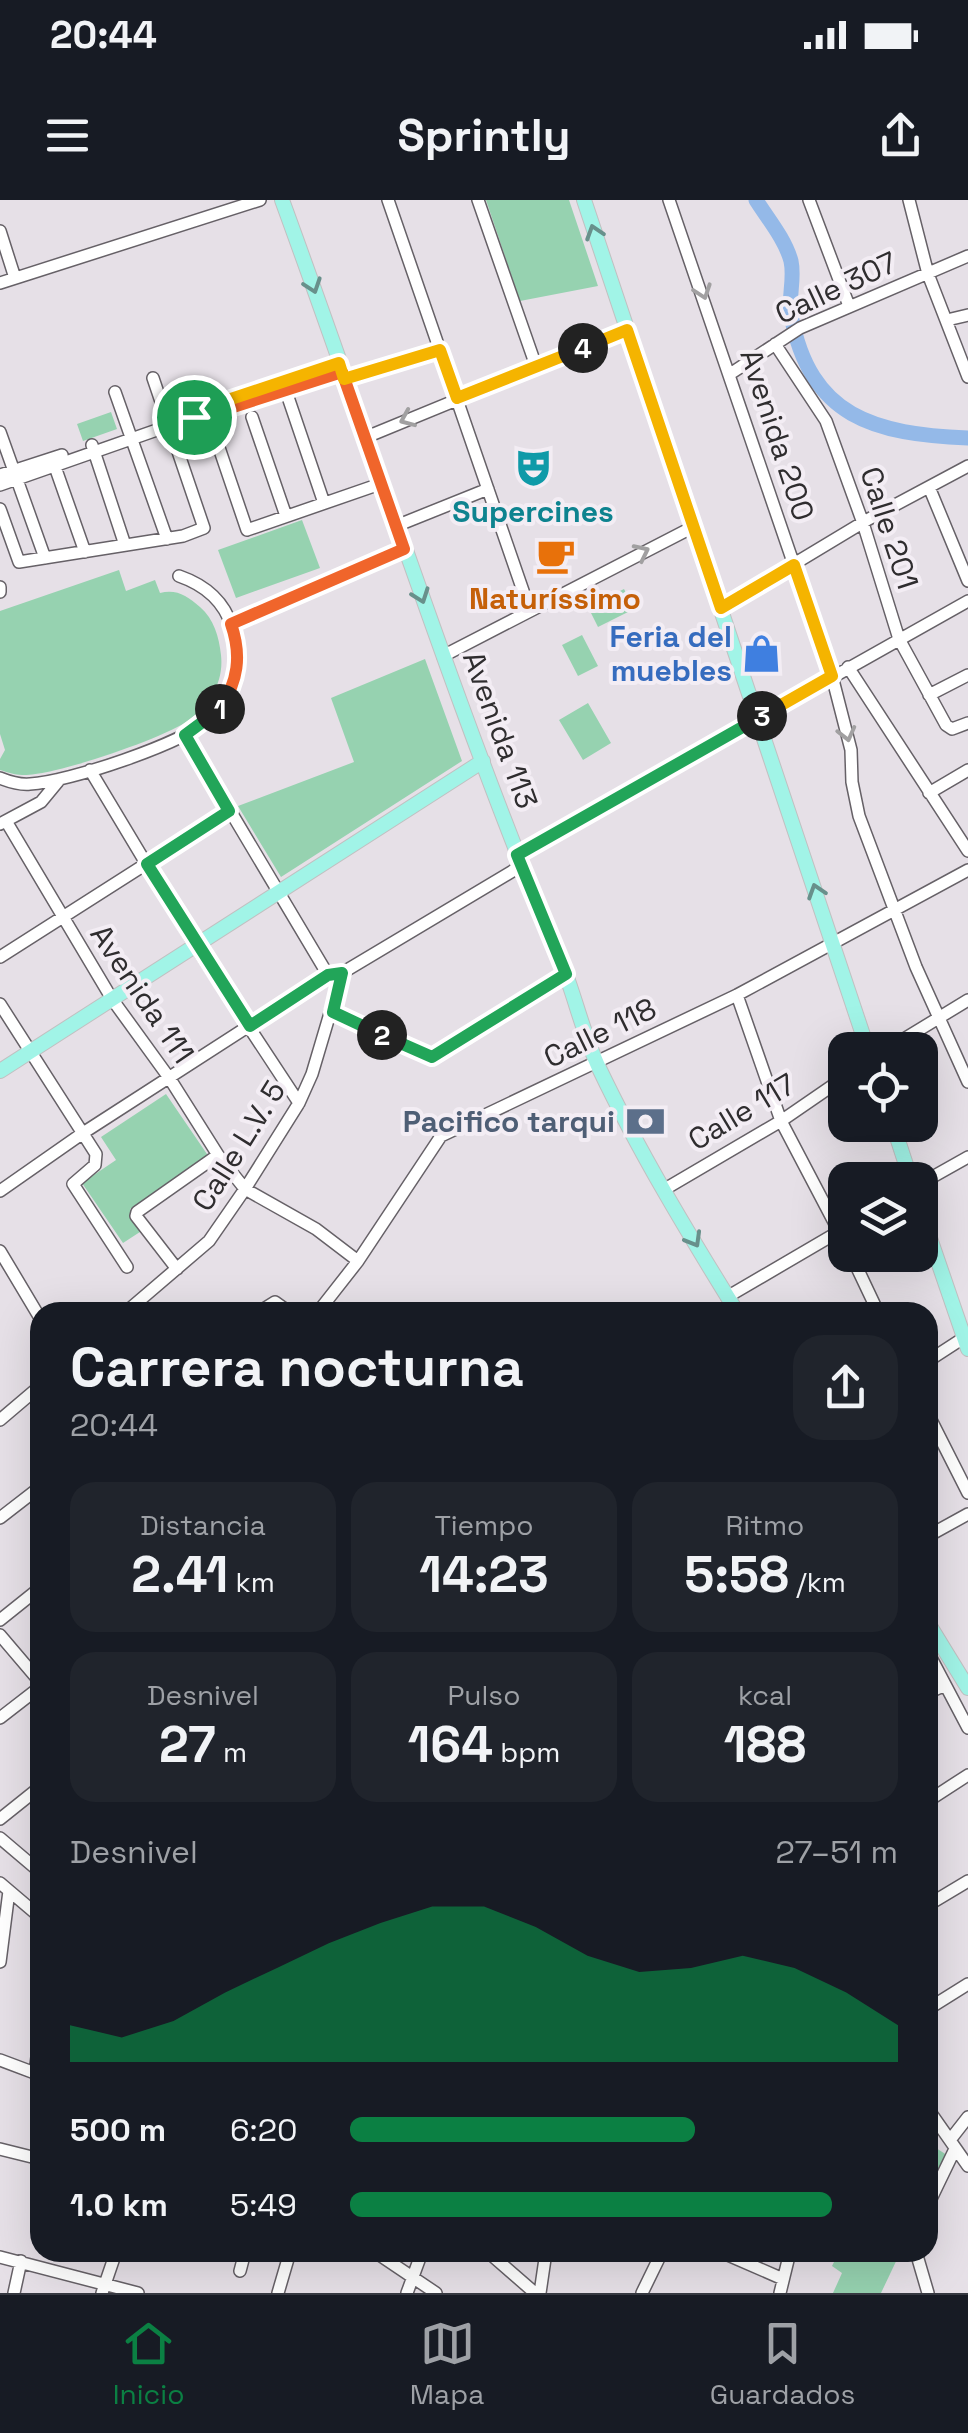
<!DOCTYPE html>
<html lang="es">
<meta charset="utf-8">
<style>
body{margin:0;font-family:"Space Grotesk",sans-serif;background:#20242c;color:#f1f3f6;height:100vh;display:flex;flex-direction:column;font-size:38px;white-space:nowrap}
*{box-sizing:border-box;margin:0}
p{font-size:32px;color:#9ea1a6}
.icon{flex:none;width:55px;height:55px;fill:none;stroke:currentColor;stroke-width:2;stroke-linecap:round;stroke-linejoin:round}
.map{position:relative;flex:1;overflow:hidden}
.panel{position:absolute;left:30px;top:1102px;width:908px;height:960px;display:flex;flex-direction:column;background:#171b24;border-radius:30px;box-shadow:0 10px 40px #0002}
.panel>*{flex:none}
.tools{position:absolute;left:828px;top:832px;display:grid;gap:20px}
.tools a{display:grid;place-items:center;width:110px;height:110px;border-radius:20px;background:#171b24;box-shadow:0 10px 40px #0002;font-size:50px}
.pin{position:absolute;display:grid;place-items:center;width:85px;height:85px;color:#fff;margin:-42px;border:5px solid #fff;border-radius:50%;box-shadow:0 2px 10px #0007}
.km{position:absolute;width:50px;height:50px;margin:-25px;border-radius:50%;background:#222;color:#fff;font-size:28px;line-height:50px;text-align:center}
.round{display:grid;place-items:center;flex:none;width:105px;height:105px;border-radius:30px;background:#20242c}
.summary{display:flex;align-items:center;justify-content:space-between;height:170px;padding:0 40px}
h1{font-size:55px;font-weight:600;line-height:75px}
.figures{display:grid;grid-template-columns:repeat(3,1fr);gap:15px;height:170px;padding:10px 40px}
.figures div{display:grid;align-content:center;border-radius:25px;background:#20242c;text-align:center}
.figures b{font-size:50px;font-weight:600}
.figures small{font-size:28px;font-weight:400}
.figures p{font-size:28px}
.chart{height:280px;padding:20px 40px}
.chart p{display:flex;justify-content:space-between}
.chart svg{width:100%;height:180px;margin-top:10px;fill:#0b8043;opacity:.7}
ul{padding:0 40px;list-style:none;font-size:32px}
li{display:grid;grid-template-columns:160px 120px 1fr;align-items:center;height:75px}
li i{height:25px;border-radius:12px;background:#0b8043}
.status{display:flex;justify-content:space-between;align-items:center;height:70px;padding:0 50px;background:#171b24;direction:ltr}
.status svg{height:28px;fill:currentColor}
header{display:flex;justify-content:space-between;align-items:center;height:130px;padding:0 40px;background:#171b24;font-size:45px;font-weight:600}
.tab-bar{display:flex;justify-content:space-around;align-items:center;height:140px;border-top:2px solid #363941;background:#171b24;font-size:28px;color:#9ea1a6}
.tab-bar a{display:grid;justify-items:center;gap:5px}
.tab-bar .selected{color:#0b8043}
.map>svg:first-child{display:block}
.green{fill:#96d2b0}
.lines{fill:none;stroke-linecap:round;stroke-linejoin:round}
.river{stroke:#94b9e8;stroke-width:15}
.minor-casing{stroke:#666167;stroke-width:14}
.major-casing{stroke:#c1c0c1;stroke-width:16}
.minor{stroke:#fff;stroke-width:11}
.major{stroke:#a1f4e7;stroke-width:14}
.oneway{stroke:#68908b}
.oneway2{stroke:#a1a0a1}
.split-1-casing{stroke:#fff;stroke-width:20}
.split-2-casing{stroke:#fff;stroke-width:20}
.split-3-casing{stroke:#fff;stroke-width:20}
.split-4-casing{stroke:#fff;stroke-width:20}
.split-5-casing{stroke:#fff;stroke-width:20}
.split-1{stroke:#f0652b;stroke-width:12}
.split-2{stroke:#22a559;stroke-width:12}
.split-3{stroke:#22a559;stroke-width:12}
.split-4{stroke:#f5b400;stroke-width:12}
.split-5{stroke:#f5b400;stroke-width:12}
.labels{text-anchor:middle;stroke-width:8;stroke-linejoin:round;paint-order:stroke}
.street-label{font-size:30px;fill:#2f2d2f;stroke:#f3edf4}
.culture-label{font-size:30px;font-weight:bold;fill:#0d838f;stroke:#f3edf4}
.food-label{font-size:30px;font-weight:bold;fill:#c56008;stroke:#f3edf4}
.shop-label{font-size:30px;font-weight:bold;fill:#366cbe;stroke:#f3edf4;text-anchor:end}
.service-label{font-size:30px;font-weight:bold;fill:#4e5e75;stroke:#f3edf4;text-anchor:end}
</style>
<div class="status"><b>20:44</b><svg viewBox="0 0 49 12"><path d="M0 12V9h3v3zM5 12V6h3v6zM10 12V3h3v9zM15 12V0h3v12zM26 1h20v11H26zM47 4h2v5h-2z"/></svg></div>
<header><svg class="icon" aria-label="menu" viewBox="0 0 24 24"><path d="M4 6h16M4 12h16M4 18h16"/></svg>Sprintly<svg class="icon" aria-label="share" viewBox="0 0 24 24"><path d="M12 15V3M7 8l5-5 5 5M5 13v7h14v-7"/></svg></header>
<div class="map">
<svg width="968" height="2093" viewBox="0 0 968 2093">
<rect width="100%" height="100%" fill="#e6e0e7"/>
<path class="green" d="M486,0h83l29,86 -78,15z
M111,212l6,17 -34,12 -6,-17z
M302,320l18,48 -84,30 -18,-48z
M119,370l7,21 29,-11 5,13c17,-4 27,3 40,14 14,12 19,30 21,48 3,27 -11,49 -32,65 -24,18 -138,57 -167,55 -7,0 -15,-3 -22,-5v-11l5,-9 -5,-16v-123z
M624,389l10,20 -36,18 -10,-20z
M582,435l16,31 -20,10 -16,-31z
M425,459l37,102 -181,116 -43,-71 116,-44 -23,-64z
M588,503l23,40 -28,17 -24,-40z
M166,894l43,63 -79,52 13,21 -20,13 -41,-60 34,-23 -15,-23z
M928,1943l19,12 -19,40z
M839,2052h61v1l-19,40h-48l9,-20 -10,-7z"/>
<g class="lines">
<path class="river" d="M756,0c12,19 29,39 35,61 4,18 -3,36 0,54 19,103 84,119 177,123"/>
<defs>
<path id="minor" d="M388,0l142,411
M478,0l58,166
M669,0l163,476 19,74 1,32 7,34 57,151 52,115
M809,0l40,106
M909,0l19,74 40,103
M0,31l15,47
M0,83l260,-83
M947,120l21,-5
M775,144l51,77 37,102 36,116 47,86 6,4 16,-6
M730,174l70,-46 168,-72
M344,179l96,-28
M115,192l52,147
M289,200l35,103
M184,215l155,-52
M252,217l34,99
M212,227l35,103 133,-46
M0,232l45,126
M364,238l263,-108
M92,245l33,100
M53,261l32,91
M0,275l62,-20
M0,285l194,-68 5,1 143,-46
M929,287l39,94
M0,309l19,53 164,-26 21,-8 -51,-150
M396,326l92,-37
M0,387v5
M721,408l146,-88 101,-54
M231,424l173,-75
M443,456l250,-129
M848,467l120,184
M929,495l39,-20
M185,535l143,240
M90,570l105,175 104,158
M0,578c10,4 19,7 30,6 38,-2 152,-40 180,-65 27,-23 33,-60 22,-92 -8,-26 -27,-42 -53,-51
M929,593l39,-23
M6,621l106,178 58,80 48,76 27,34 71,40 42,32
M0,624l41,-22 19,-23
M517,655l451,-254
M0,757l229,-146
M737,795l44,126 64,122
M0,804l96,150 -1,11 -22,19 54,83
M333,812l99,45 134,-84
M886,850l82,-50
M920,984l48,-27
M665,989l116,-68 64,-44
M0,991l83,-58 245,-158 14,-2 179,-107
M0,1051l40,67
M851,1055l27,57
M177,1069l-41,-53 1,-4 81,-57
M727,1097l118,-69
M126,1112l83,-71 36,-52 54,-86 13,-29 30,-101
M259,1112l16,-10 14,10
M318,1112l40,-51 83,-125 296,-141 231,-125
M928,1161l40,-26
M928,1214l40,79
M0,1220l40,-34
M0,1318l40,-31
M928,1336l40,-22
M0,1420l40,-32
M0,1435l40,47
M928,1452l40,76
M928,1493l15,-7
M0,1518l40,-31
M928,1601l40,-26
M0,1619l40,-32
M0,1638l40,34
M0,1683l40,34
M928,1705l40,-24
M0,1762l9,-71
M928,1809l40,-25
M0,1860l40,15
M35,1873l5,-40
M928,1909l40,57
M950,1940l18,-23
M0,1949l40,10
M928,2005l27,-56
M375,2052l61,41
M488,2052l47,41
M721,2052l62,27
M916,2052l12,41
M0,2057l138,36
M240,2071l5,-19
M14,2093l7,-32
M102,2093l14,-41
M278,2093l12,-41
M407,2093l15,-41
M540,2093l6,-41
M642,2093l20,-41
M780,2093l10,-41"/>
<path id="major" d="M282,0c92,251 173,507 276,754 16,37 24,78 41,114 40,84 89,165 138,244
M584,0l284,850
M0,871l483,-310
M893,925l18,55
M920,1009l48,140
M928,1423l40,65"/>
</defs>
<use href="#minor" class="minor-casing"/>
<use href="#major" class="major-casing"/>
<use href="#minor" class="minor"/>
<use href="#major" class="major"/>
</g>
<defs><path id="oneway-chevron" d="M-2-3.5L2.5 0L-2 3.5" fill="none" stroke-width="1.6" stroke-linecap="round" stroke-linejoin="round" transform="scale(2.5)"/></defs>
<g class="oneway">
<use href="#oneway-chevron" transform="translate(594 32) rotate(-108)"/>
<use href="#oneway-chevron" transform="translate(313 86) rotate(71)"/>
<use href="#oneway-chevron" transform="translate(421 396) rotate(70)"/>
<use href="#oneway-chevron" transform="translate(816 691) rotate(-108)"/>
<use href="#oneway-chevron" transform="translate(694 1040) rotate(60)"/>
</g>
<g class="oneway2">
<use href="#oneway-chevron" transform="translate(703 92) rotate(71)"/>
<use href="#oneway-chevron" transform="translate(407 219) rotate(157)"/>
<use href="#oneway-chevron" transform="translate(642 352) rotate(-26)"/>
<use href="#oneway-chevron" transform="translate(847 534) rotate(76)"/>
</g>
<g class="lines">
<defs>
<path id="split-1" d="M194,217l5,1 143,-46 62,177 -173,75c11,32 7,57 -11,85"/>
<path id="split-2" d="M220,509l-35,26 44,76 -82,53 103,162 78,-51 14,-2 -9,39 49,23"/>
<path id="split-3" d="M382,835l50,22 134,-83 -49,-119 245,-139"/>
<path id="split-4" d="M583,148l44,-18 94,278 73,-43 38,111 -70,40"/>
<path id="split-5" d="M194,217l-24,9 -2,-6 171,-57 5,16 96,-29 17,48 126,-50"/>
</defs>
<use href="#split-1" class="split-1-casing"/>
<use href="#split-2" class="split-2-casing"/>
<use href="#split-3" class="split-3-casing"/>
<use href="#split-4" class="split-4-casing"/>
<use href="#split-5" class="split-5-casing"/>
<use href="#split-1" class="split-1"/>
<use href="#split-2" class="split-2"/>
<use href="#split-3" class="split-3"/>
<use href="#split-4" class="split-4"/>
<use href="#split-5" class="split-5"/>
</g>
<defs>
<symbol id="theatre-bare" viewBox="-9 -9 18 18"><path d="M-5-5.5Q0-4 5-5.5V0Q5 5 0 6Q-5 5-5 0ZM-3.3-2.5H-1v1.5H-3.3ZM1-2.5H3.3v1.5H1ZM-2.8 1Q0 5.5 2.8 1Z" fill="#0f9aa8" stroke="#f3edf4" stroke-width="2.5" paint-order="stroke"/></symbol>
<symbol id="cafe-bare" viewBox="-9 -9 18 18"><path d="M-5.5-4.5H6V0H3Q3 3.5 0 3.5H-2.5Q-5.5 3.5-5.5 0ZM3-3.2v2h1.7v-2ZM-6 4.5H4V6H-6Z" fill="#e8710a" stroke="#f3edf4" stroke-width="2.5" paint-order="stroke"/></symbol>
<symbol id="shop-bare" viewBox="-9 -9 18 18"><path d="M-5-2.5h2.3a2.7 3.5 0 0 1 5.4 0H5L5.5 6h-11ZM-1.5-2.5h3a1.5 2.3 0 0 0-3 0Z" fill="#3f7fe0" stroke="#f3edf4" stroke-width="2.5" paint-order="stroke"/></symbol>
<symbol id="bank-bare" viewBox="-9 -9 18 18"><path d="M-6-4H6V4H-6ZM0-2.3a2.3 2.3 0 1 0 0 4.6a2.3 2.3 0 1 0 0-4.6Z" fill="#5c6f8a" stroke="#f3edf4" stroke-width="2.5" paint-order="stroke"/></symbol>
</defs>
<g fill-rule="evenodd">
<use href="#theatre-bare" x="506" y="240" width="55" height="55"/>
<use href="#cafe-bare" x="528" y="328" width="55" height="55"/>
<use href="#shop-bare" x="734" y="426" width="55" height="55"/>
<use href="#bank-bare" x="618" y="894" width="55" height="55"/>
</g>
<g class="labels">
<g class="street-label">
<text transform="translate(836 88) rotate(-25)" y="10">Calle 307</text>
<text transform="translate(777 235) rotate(72)" y="10">Avenida 200</text>
<text transform="translate(889 328) rotate(72)" y="10">Calle 201</text>
<text transform="translate(500 530) rotate(70)" y="10">Avenida 113</text>
<text transform="translate(142 794) rotate(56)" y="10">Avenida 111</text>
<text transform="translate(600 833) rotate(-26)" y="10">Calle 118</text>
<text transform="translate(742 912) rotate(-31)" y="10">Calle 117</text>
<text transform="translate(239 946) rotate(-58)" y="10">Calle L.V. 5</text>
</g>
<g class="culture-label">
<text x="533" y="322">Supercines</text>
</g>
<g class="food-label">
<text x="555" y="409">Naturíssimo</text>
</g>
<g class="shop-label">
<text x="732" y="447">Feria del<tspan x="732" dy="34">muebles</tspan></text>
</g>
<g class="service-label">
<text x="615" y="932">Pacifico tarqui</text>
</g>
</g>
</svg>
<div class="tools">
<a><svg class="icon" aria-label="locate" viewBox="0 0 24 24"><circle cx="12" cy="12" r="6"/><path d="M12 2v4M12 18v4M2 12h4M18 12h4"/></svg></a>
<a><svg class="icon" aria-label="layers" viewBox="0 0 24 24"><path d="M12 4l9 5-9 5-9-5zM3 14l9 5 9-5"/></svg></a>
</div>
<div class="pin" style="left:194px;top:217px;background:#1e9e55"><svg class="icon" aria-label="arrive" viewBox="0 0 24 24"><path d="M6 21V4h12l-3 4 3 4H6"/></svg></div>
<b class="km" style="left:220px;top:509px">1</b>
<b class="km" style="left:382px;top:835px">2</b>
<b class="km" style="left:762px;top:516px">3</b>
<b class="km" style="left:583px;top:148px">4</b>
<section class="panel">
<div class="summary"><div><h1>Carrera nocturna</h1><p>20:44</p></div><a class="round"><svg class="icon" aria-label="share" viewBox="0 0 24 24"><path d="M12 15V3M7 8l5-5 5 5M5 13v7h14v-7"/></svg></a></div>
<div class="figures">
<div><p>Distancia</p><b>2.41<small> km</small></b></div>
<div><p>Tiempo</p><b>14:23</b></div>
<div><p>Ritmo</p><b>5:58<small> /km</small></b></div>
</div>
<div class="figures">
<div><p>Desnivel</p><b>27<small> m</small></b></div>
<div><p>Pulso</p><b>164<small> bpm</small></b></div>
<div><p>kcal</p><b>188</b></div>
</div>
<div class="chart"><p><span>Desnivel</span>27–51 m</p>
<svg viewBox="0 0 160 44" preserveAspectRatio="none"><path d="M0 44V35L10 38L20 34L30 27L40 21L50 15L60 10L70 6L80 6L90 11L100 18L110 22L120 21L130 18L140 21L150 27L160 35V44z"/></svg>
</div>
<ul>
<li><b>500 m</b>6:20<i style="width:63%"></i></li>
<li><b>1.0 km</b>5:49<i style="width:88%"></i></li>
</ul>
</section>
</div>
<nav class="tab-bar">
<a class="selected"><svg class="icon" aria-label="home" viewBox="0 0 24 24"><path d="M3 11l9-7 9 7M6 9v11h12V9"/></svg>Inicio</a>
<a><svg class="icon" aria-label="map" viewBox="0 0 24 24"><path d="M3 6l6-2 6 2 6-2v14l-6 2-6-2-6 2zM9 4v14M15 6v14"/></svg>Mapa</a>
<a><svg class="icon" aria-label="saved" viewBox="0 0 24 24"><path d="M7 4h10v16l-5-4-5 4z"/></svg>Guardados</a>
</nav>
